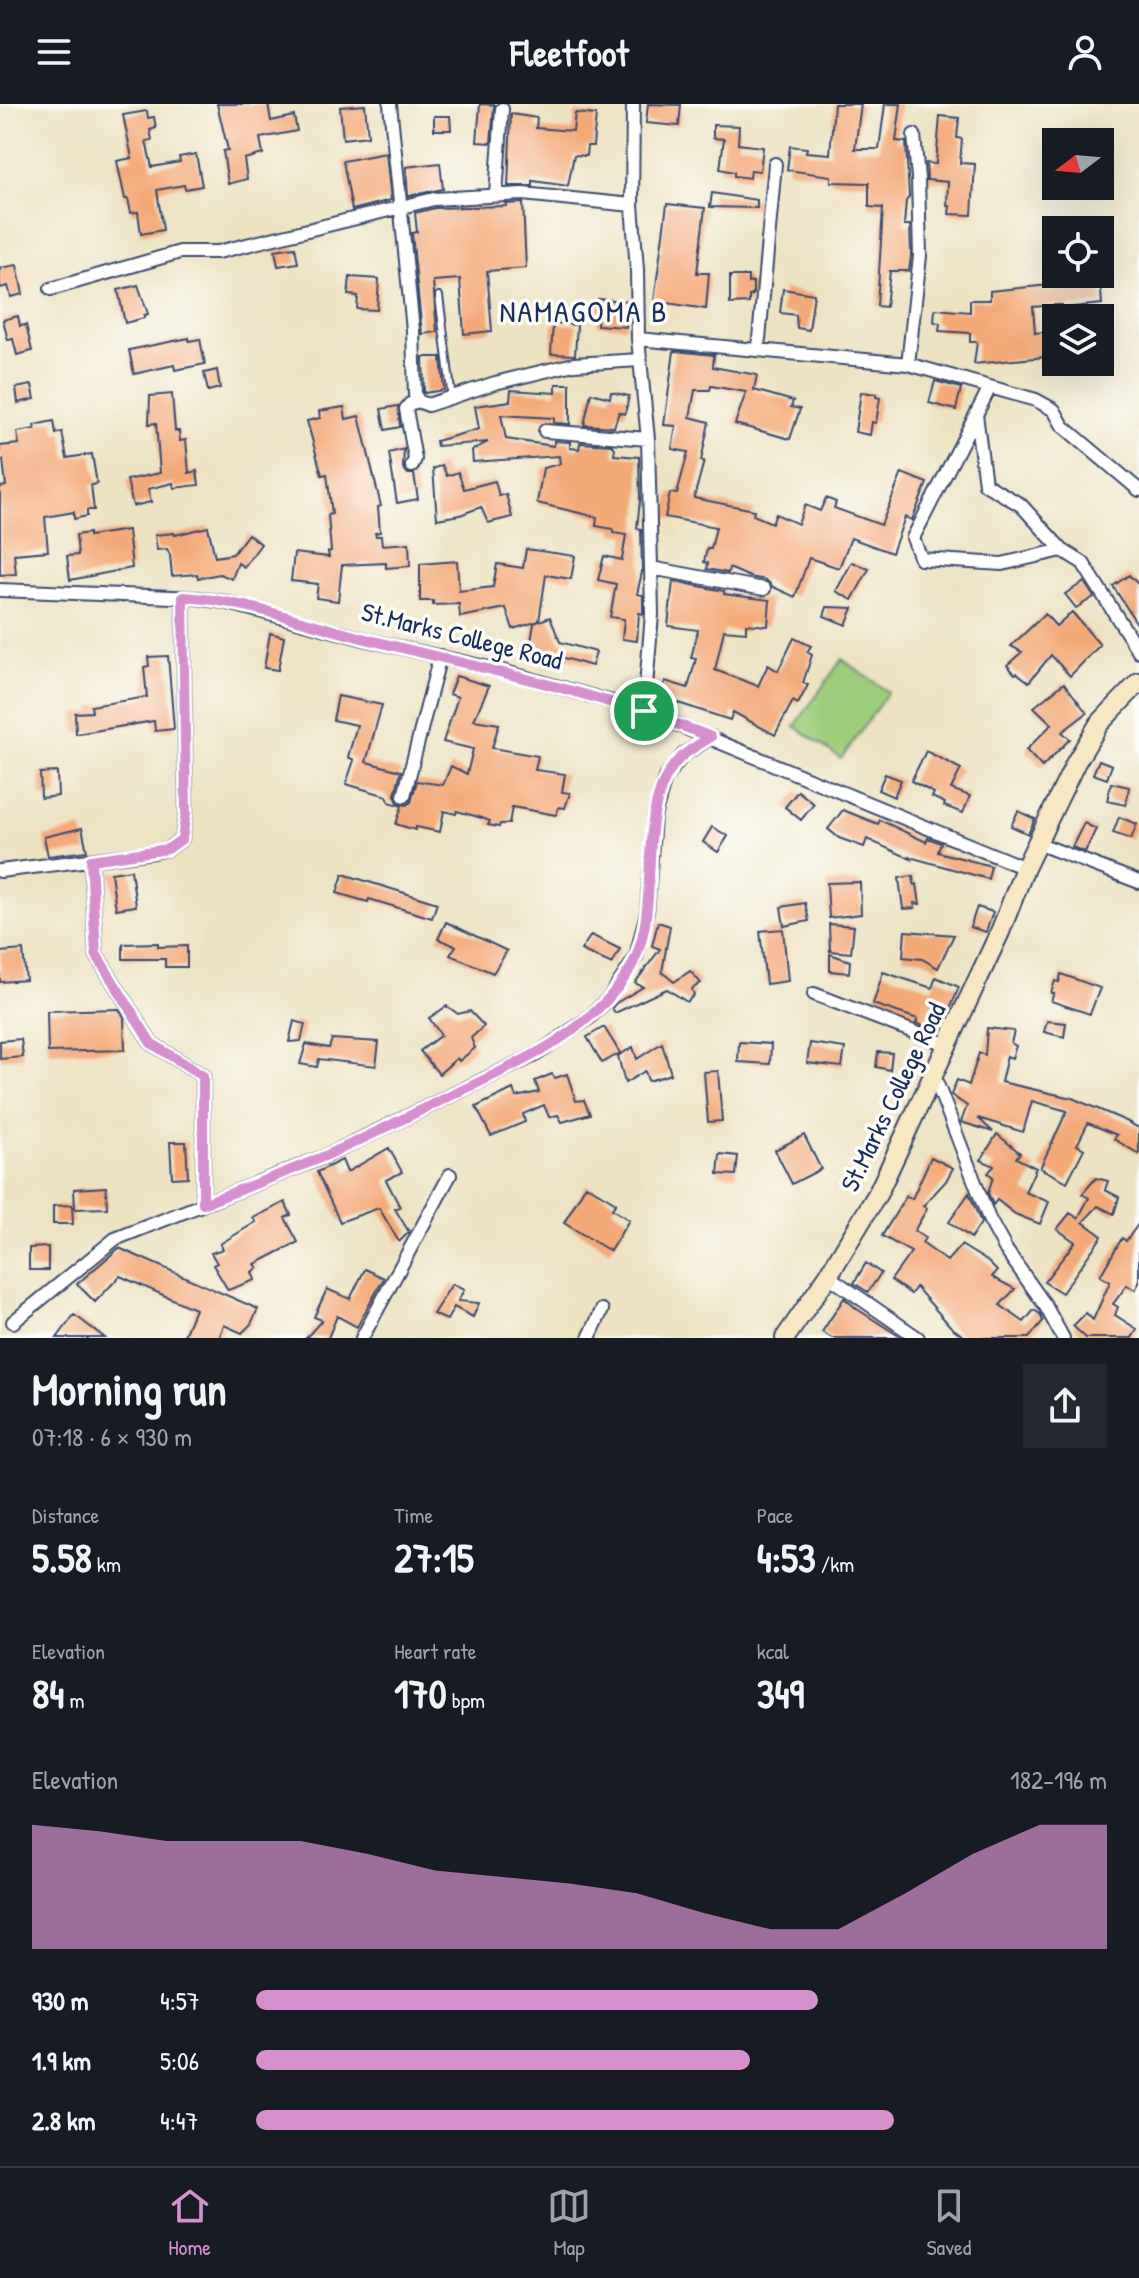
<!DOCTYPE html>
<meta charset="utf-8">
<style>
body{margin:0;font-family:"Patrick Hand",sans-serif;background:#242831;color:#f1f3f6;height:100vh;display:flex;flex-direction:column;font-size:30px;white-space:nowrap}
*{box-sizing:border-box;margin:0}
p{font-size:26px;color:#9ea1a6}
.icon{flex:none;width:44px;height:44px;fill:none;stroke:currentColor;stroke-width:2;stroke-linecap:round;stroke-linejoin:round}
.map{position:relative;height:1234px;overflow:hidden}
.details{display:flex;flex-direction:column;background:#171b24;flex:1}
.details>*{flex:none}
.needle{width:52px;rotate:254deg}
.buttons{position:absolute;left:1042px;top:24px;display:grid;gap:16px}
.buttons a{display:grid;place-items:center;width:72px;height:72px;border-radius:0px;background:#171b24;box-shadow:0 8px 32px #0002;font-size:40px}
.pin{position:absolute;display:grid;place-items:center;width:68px;height:68px;color:#fff;margin:-34px;border:4px solid #fff;border-radius:50%;box-shadow:0 2px 8px #0007}
.round{display:grid;place-items:center;flex:none;width:84px;height:84px;border-radius:0px;background:#242831}
.headline{display:flex;align-items:center;justify-content:space-between;height:136px;padding:0 32px}
h1{font-size:44px;font-weight:700;line-height:60px}
.figures{display:grid;grid-template-columns:repeat(3,1fr);gap:12px;height:136px;padding:8px 32px}
.figures div{display:grid;align-content:center}
.figures b{font-size:40px;font-weight:700}
.figures small{font-size:22px;font-weight:400}
.figures p{font-size:22px}
.chart{height:224px;padding:16px 32px}
.chart p{display:flex;justify-content:space-between}
.chart svg{width:100%;height:144px;margin-top:8px;fill:#d690ce;opacity:.7}
ul{padding:0 32px;list-style:none;font-size:26px}
li{display:grid;grid-template-columns:128px 96px 1fr;align-items:center;height:60px}
li i{height:20px;border-radius:10px;background:#d690ce}
header{display:flex;justify-content:space-between;align-items:center;height:104px;padding:0 32px;background:#171b24;font-size:36px;font-weight:700}
.dock{display:flex;justify-content:space-around;align-items:center;height:112px;border-top:2px solid #363941;background:#171b24;font-size:22px;color:#9ea1a6}
.dock a{display:grid;justify-items:center;gap:4px}
.dock .current{color:#d690ce}
.map>svg:first-child{display:block}
.green{fill:#9ece7c;stroke:#5c7e6d;stroke-width:2}
.building{fill:#f3a978}
.lines{fill:none;stroke-linecap:round;stroke-linejoin:round}
.lane-casing{stroke:#3a4a6d;stroke-width:10}
.street-casing{stroke:#3a4a6d;stroke-width:16}
.secondary-casing{stroke:#3a4a6d;stroke-width:22}
.lane{stroke:#fff;stroke-width:6}
.street{stroke:#fff;stroke-width:12}
.secondary{stroke:#f8e7c3;stroke-width:18}
.route-casing{stroke:#fff;stroke-width:16}
.route{stroke:#d690ce;stroke-width:10}
.labels{text-anchor:middle;stroke-width:7;stroke-linejoin:round;paint-order:stroke}
.street-label{font-size:26px;fill:#1b2f5e;stroke:#fdfcf7}
.quarter-label{font-size:30px;letter-spacing:2px;fill:#1b2f5e;stroke:#fdfcf7}
</style>
<header><svg class="icon" aria-label="menu" viewBox="0 0 24 24"><path d="M4 6h16M4 12h16M4 18h16"/></svg>Fleetfoot<svg class="icon" aria-label="person" viewBox="0 0 24 24"><circle cx="12" cy="8" r="4"/><path d="M4 21q1-7 8-7t8 7"/></svg></header>
<div class="map">
<svg width="1139" height="1234" viewBox="0 0 1139 1234">
<rect width="100%" height="100%" fill="#fdfcf7"/>
<filter id="ink" filterUnits="userSpaceOnUse"><feTurbulence type="fractalNoise" baseFrequency=".0125" numOctaves="2"/><feDisplacementMap in="SourceGraphic" scale="16" xChannelSelector="R" yChannelSelector="G"/><feConvolveMatrix kernelMatrix="1 2 1 2 8 2 1 2 1" color-interpolation-filters="sRGB"/></filter>
<filter id="wash" filterUnits="userSpaceOnUse"><feTurbulence type="fractalNoise" baseFrequency=".006" numOctaves="4" result="noise"/><feDisplacementMap in="SourceGraphic" scale="32" xChannelSelector="R" yChannelSelector="G"/><feGaussianBlur stdDeviation="1.8" result="paint"/><feColorMatrix in="noise" values="0 0 0 0 0 0 0 0 0 0 0 0 0 0 0 0 0 1.4 0 .05"/><feComposite in="paint" operator="in"/></filter>
<g filter="url(#wash)">
<rect width="100%" height="100%" fill="#ede3c3"/>
<path class="green" d="M842,555l46,33 -47,67 -46,-33z"/>
<g id="blocks">
<path class="building" d="M217,0h51l3,17 23,-5 3,15 -37,7 3,16 -19,5 3,20 -19,5 -5,-33 5,-1z
M480,0l14,1 -3,38 -14,-1z
M648,0l33,1 -2,21 -33,-3z
M834,0h27l-6,45h24l6,-45h16l-5,37 10,1 3,55 -3,4 -2,24h6l1,31 -2,15h-19l-4,36 -9,-1 6,-98 -14,-1v-24l-38,-1v-6l-44,-6 3,-24 17,2 -1,4 24,2z
M365,1l3,31 -25,3 -3,-32z
M147,7l1,7 6,-1 2,11 -6,2 2,10 -6,1 6,26 28,-5 -1,-5 17,-3 6,32 -17,3 -1,-4 -27,5 6,40 -22,4 -3,-22 -7,1 -3,-14h-3l-8,-38 15,-3 -9,-43z
M575,9l21,2 -3,31h-6l-1,10 -12,-1 -6,31 -35,-5v5h-25l3,-72 26,4 -1,10 37,3z
M434,12h16l1,14h-17z
M940,12l19,2 -2,20 5,1 -2,24 15,1 -3,51 -23,-1 1,-8h-3l1,-24 -21,-2 -1,-17 10,1z
M713,21l26,1 -1,18 25,3 -3,24 -9,-1 -1,8 -16,-2v-4l-14,-3 4,-30 -11,-1z
M386,49l5,47 -39,10 -9,-49z
M440,59l3,26 -35,7 -2,-29z
M712,89l45,7v8l-47,-1z
M523,99l3,65 -39,3 5,60 -28,3 -4,-55 -27,2 4,51 -15,2 -10,-101 5,-1 -2,-19 20,-5 71,-2v-2z
M667,100l38,4 -8,65h12l-3,36 -52,-8z
M295,143l3,16 -20,3 -3,-16z
M17,161l6,29 -12,3 -3,-11 -8,2v-20z
M730,172h18v7l5,-1v13l-4,1v7l-19,1z
M350,173l29,2 -2,31 -20,-1 1,-13 -10,-1z
M1100,176l2,24 -40,4v-3h-7l-22,2 2,26 8,-1 2,25 -71,7 3,-22h-7v-9l-31,-2 1,-8 -6,-1 1,-13 35,3v-12h20v-9z
M138,181l10,29 -4,1v3l-19,5 -7,-33z
M783,185l31,5 -5,36 -12,-2 -1,-13 -16,-2z
M598,195l29,2 -1,26 -29,-2z
M18,212l2,10 6,-1 6,26 -15,4 -4,-16 -5,1 -5,-20z
M553,219l24,2 -2,30 -24,-1z
M189,234v3l11,-2 5,25 -30,6 -1,-5 -40,9 -5,-24z
M674,247l40,4 -1,12 44,8 -3,15 39,11 -2,6 9,2 -10,30 -55,-15 11,-32 -35,-6 -1,4h-15l-5,27 19,5 -8,39h3l-10,37 60,12 -1,5 19,8 4,-9 22,10 7,-19 15,6 6,-13 10,4 -2,6 47,17 21,-52 25,10 -15,37 -7,-3 -13,36 -41,-15 -12,30 -30,-10 -14,39 -22,-10 -7,-7 -16,-3 -21,-9 -1,5 -21,-4 1,-6 -4,-1 3,-13h4l5,-22 -51,-10 5,-24 7,1 11,-42 -16,-3 4,-23 -12,-1z
M423,253h18l3,33 -20,3z
M217,266l3,18 -12,3 -4,-18z
M935,277l26,7 -5,22 -27,-7z
M556,280h14v40l-16,-1v-5l-53,-3 5,24 48,7v-5l16,1v6l9,1 1,-6 32,2 3,3 -1,7 25,2 1,43 -3,28 4,1 1,43 -5,22 6,1v19l-4,-1 -2,28 -15,-2 2,-20 -14,-2 6,-33 -18,-4 6,-24 18,4 4,-25 -13,-2v-4l-17,-3 1,-9 -60,-14 6,-35 17,-4 -1,-8 -86,6 -1,-12 16,-8 -51,4 -1,-5 43,-12 -4,-23 35,-5 1,-11 45,3z
M32,281l3,14 -17,4 -2,-15z
M611,288l18,4 -4,18 -6,-2 -5,15 -30,-2 7,-32 19,5z
M861,288l15,2v3l4,1 -4,25 -4,-1 -2,13 -15,-3z
M172,290l3,37h4l1,10 6,-1 3,33 8,-2 2,14 -25,3 -1,-5 -25,6 3,13 -18,4 -6,-26 33,-7 -4,-50 -7,1 1,-28z
M398,302l2,21 -15,3 -4,-21z
M344,303l2,12 13,-3 22,90 -3,1 2,25 -5,1 1,3h5l1,9 27,-2 1,23 -24,2v-5l-44,2 -4,36 -22,-3 2,-14 -27,-3 3,-28 35,4 -1,-5 3,-1 -3,-36 4,-1 -5,-40 -5,1 -15,-54 13,-3 -1,-7z
M54,317l2,13 6,-2 5,26 25,-4 5,30 -6,1 3,25h-7v6l-13,3v-7l-29,5 3,34 -34,3 2,20 -16,1v-88l6,-1 -3,-26h-3v-14l19,-2 -2,-12 18,-3 -1,-4z
M404,345l-1,19 5,6h6l4,25 -21,4 -8,-50z
M442,361l5,11 11,-4 6,17 31,-8 4,15 7,-2 6,23 -24,6 -7,-16 -21,8 -23,4 -4,-50z
M208,423l7,30 18,-3 15,-20 13,10 -17,23 -6,-4 -6,16 -12,-5 -22,4 -1,-4 -25,2 -2,-21 -3,-6 -10,1 -2,-15 19,-2 1,2z
M128,426l4,38 -62,12 -3,-24 11,-1 -2,-20 13,-2v3z
M526,445l49,7 -4,23 -25,-4 -7,46 -26,8 -7,-21 -46,9 -1,-13 -26,1v-4h-13v-37l37,-3 2,30 34,-4 4,-23 26,4z
M852,458l17,7 -17,31 -16,-9z
M1129,471l10,10v42l-26,-41z
M673,477l51,10v3l46,6 -2,26 -22,-2v8l-22,-2 -9,40 43,16 10,-21 10,6 16,-33 17,8 -4,6 5,3 -9,28 5,2 -10,19 -5,-3 -18,34 -42,-23 -3,8 -70,-23 5,-16 23,7 8,-29 -5,-1 7,-28 -30,-4z
M1084,478l10,15 -18,11 -11,-14z
M827,503l26,1 -7,17 -22,-9z
M1072,508l28,33 -30,31 -19,-21 -22,27 -12,-9 -2,1 -8,-9 15,-13 -11,-6 34,-32 11,12z
M550,513l10,25 36,10 -4,14 -35,-10 -1,3 -27,-5 5,-31z
M270,529l14,4 -6,33 -14,-2z
M168,552l6,73 -19,2 -1,-10 -78,13 -1,-21 17,-1 -1,-6 56,-9 -3,-30 5,-1 -1,-9z
M456,572l33,10 -15,34 25,4 -7,24 46,8 -3,14 30,4 -3,18 8,1 -5,15 -6,-1 -3,8 -44,-8 -3,17h-9l-1,3 -11,-2 2,-4 -8,-3 -25,-7 -1,3 -12,-3 -4,21 -24,-5 -1,3 -19,-6 6,-18 -13,-4 -2,-6 -41,-12 8,-24 -6,-3 9,-32 -24,-5 5,-24 44,9 -16,57 35,9 -6,24 3,8 8,2 5,-3 6,-21 26,4 8,-19 16,8 6,-25 -30,-7 15,-45 -9,-3z
M1064,579l23,30 -25,19 8,7 -28,28 -16,-17 26,-26 -18,-17z
M926,647l35,18 -10,20 19,7 -7,17 -19,-7 1,-3 -13,-6 2,-4 -23,-12z
M1099,656l13,5 -5,14 -14,-5z
M57,668l1,24 -17,2 -1,-25z
M885,670l16,6 -7,17 -16,-7z
M1111,679l18,4 -3,18 -19,-4z
M798,687l16,13 -13,16 -16,-13z
M843,706l35,14 2,-4 46,22 2,-4 13,5 -3,9 53,14 -3,13 -78,-22 1,2 -44,-20 -3,8 -25,-9 -11,-9z
M1018,707l17,8 -7,15 -17,-8z
M1119,713l18,7 -6,15 -18,-6z
M1084,719l12,6 -11,23 -13,-5z
M712,723l16,9 -10,16 -15,-10z
M82,724l5,23 -39,5 -4,-19z
M131,766l5,36 -20,3 -5,-36z
M343,770l94,29 -5,15 -63,-19 -1,3 -31,-9z
M913,772l1,9 3,-1 3,20 -6,-1 1,5 -12,1 -4,-31z
M860,778l1,32 -32,4 -2,-35z
M805,799l4,18 -25,5 -3,-19z
M977,803l16,5 -7,20 -16,-5z
M446,818l61,29 -14,22 -43,-18 6,-9 -18,-7z
M658,818l12,4 -8,46 12,10 16,-11 11,12 -9,6 2,6 -7,7 -20,-13 -52,24 -3,-5 4,-5 27,-16 -8,-4 25,-34 -8,-3z
M829,820l25,2 -3,27 -21,-2z
M783,825l5,52 -22,3 -6,-53z
M905,827l49,4 -16,33 -16,-9 -19,-2z
M591,831l29,14 -8,15 -31,-14z
M158,839v4l29,-1v21h-22v-8h-42v-15z
M23,846l3,30 -26,2v-30z
M830,850l20,7 -1,12 -19,-2z
M883,868l49,16 4,-11 23,10 -19,45 -24,-9 2,-4 -45,-15z
M1061,870l39,14 -10,26 -39,-13 3,-8h-3l4,-12 4,1z
M447,902l11,8 12,-3 14,15 -13,12 4,10 -16,13 -2,-3 -18,16 -19,-23 21,-16 -12,-17z
M119,905l5,8 1,33 -77,2 -1,-41z
M294,917l11,3 -4,17 -12,1z
M1047,917l19,2 -2,14 -20,-5z
M604,923l16,26 -18,10 -15,-26z
M987,924l27,3 -3,12 5,3 -4,12 -5,-2 -6,26 71,16 54,23 13,7v26l-25,-15 3,-4 -29,-12 -11,22 7,4 -17,33 -27,-14 27,-57 -35,-10 -9,31 -45,-14 15,14 -32,-10 6,-16 -16,-11 6,-15 12,5 10,-32 6,2z
M21,935l2,18 -23,2v-18z
M332,935l47,3 -3,24 -57,-7 -2,8 -17,-3 6,-20 23,4z
M739,938l32,2 -1,20 -32,-2z
M662,939l9,31 -23,7 -3,-10 -20,12 -7,-27 15,-9 4,12z
M810,939l35,5 -3,19 -35,-4z
M878,948l14,1 -2,17 -14,-3z
M718,967l4,50 -14,1 -4,-50z
M552,970l3,4 12,-4 9,27 8,-1 6,14 -28,8 -4,-7 -9,2 -5,-12 -21,9 2,8 -34,14 -15,-29 37,-18 3,8 23,-5 -4,-11z
M997,1030l23,19 -4,5 20,10 -11,24 24,10 -9,22 -25,-10 -18,-14 -4,5 -5,-12 5,-16 -5,-4 6,-7 -13,-6z
M804,1031l17,34 -29,15 -17,-34z
M170,1038h16l2,35 -16,1z
M389,1044l13,24 -16,8 14,27 -5,2 14,23 -10,10 -20,-34 -39,14 -23,-50 25,-12 5,12z
M720,1050l18,2 -2,19 -18,-1z
M931,1053l22,11 -7,13 -23,25 4,3 -13,22 11,7 -3,5 25,18 14,-16 26,16 10,10 -5,6 23,12 -15,16 24,17 10,-12 6,4 3,7 -14,17h-63l-15,-11 -35,-40 -5,7 -20,-14 20,-28 -29,-16 24,-40 6,3z
M1096,1074l12,3 -3,9 14,7 -5,17 -16,-8 -15,16 19,14 -40,57 -18,-11 31,-40 -18,-13 13,-16 8,5 11,-20 -7,-4z
M586,1081l30,18 -4,6 17,11 -19,31 -46,-28z
M106,1083l1,21 -32,1 -1,-20z
M969,1089l12,30 -10,15 -22,-16z
M285,1098l6,13 -6,3 13,24 -43,22 3,4 -6,4 3,8 -27,10 -15,-25 4,-2 -6,-10 12,-4 -3,-5 36,-22 -3,-4z
M72,1101l1,19h-20v-18z
M1139,1119v60l-4,7 -8,-5 -14,19 5,3 -3,8 22,14 -5,9h-46l-13,-12 13,-13 7,7 17,-38 -10,-6 22,-38 4,3z
M48,1143v23h-19v-22z
M119,1144l139,61 -7,15 -9,9 -18,-8 -5,13h-36l12,-29 -75,-33 -25,26 -18,-18z
M866,1159l15,10 -13,19 -14,-9z
M365,1165l19,9 -27,49 -20,-11 -9,22h-22l16,-18 -8,-3 13,-28 23,10z
M452,1180l12,6 -6,11 21,2 -6,14 -19,-10 -7,13 -14,-6z
M844,1194l13,11 45,29h-70l-10,-6z
M74,1211l6,4 25,19h-48z"/>
</g>
</g>
<g filter="url(#ink)">
<use href="#blocks" fill-opacity="0" stroke="#3a4a6d" stroke-width="2"/>
<g class="lines">
<defs>
<path id="lane" d="M439,192l13,103"/>
<path id="street" d="M390,0l23,226 2,65 3,6 10,4 67,-22 79,-19 66,-4
M633,0l-1,101 5,64 1,70 10,100 3,129 1,46 -8,97
M496,91l6,-86
M51,185l129,-37h38l216,-53 89,-5 109,11
M638,235l270,25 128,36 18,10 9,16 76,64
M758,246l17,-186
M908,260l12,-108 -2,-78 -4,-43
M990,283l-77,151 8,21 81,5 60,-14 21,13 56,89
M976,310l9,70 36,21 41,45
M545,327l103,8
M412,362l3,-7 -9,-50 4,-5 8,-3
M651,464l113,21
M0,486l197,8 28,4 143,38 134,31 142,40 381,157
M404,692l36,-140
M1037,739l102,39
M91,756l5,94 55,89 52,33v128
M0,767l154,-19 14,-3 14,-10 4,-26 -3,-216
M814,890l134,51
M934,972l55,143 17,31 39,55 18,33
M828,1172l90,62
M13,1218l102,-83 211,-83 211,-102 52,-36 21,-21 26,-40 11,-45 7,-95 11,-39 18,-23 28,-18
M362,1234l88,-163
M589,1234l13,-28"/>
<path id="secondary" d="M785,1234l43,-62 50,-83 122,-261 25,-64 51,-106 23,-38 40,-42"/>
</defs>
<use href="#lane" class="lane-casing"/>
<use href="#street" class="street-casing"/>
<use href="#secondary" class="secondary-casing"/>
<use href="#lane" class="lane"/>
<use href="#street" class="street"/>
<use href="#secondary" class="secondary"/>
</g>
</g>
<g class="lines" filter="url(#ink)">
<defs>
<path id="route" d="M183,493c62,3 123,27 183,42 118,30 231,53 345,98 -13,8 -28,16 -38,29 -41,56 -6,148 -47,210 -42,63 -119,92 -184,124 -38,18 -76,38 -115,55 -41,18 -83,33 -124,49v-128l-52,-33 -55,-89 -5,-94 77,-11 14,-10 4,-26z"/>
</defs>
<use href="#route" class="route-casing"/>
<use href="#route" class="route"/>
</g>
<g class="labels">
<g class="street-label">
<text transform="translate(462 532) rotate(14)" y="9">St.Marks College Road</text>
<text transform="translate(893 993) rotate(-64)" y="9">St.Marks College Road</text>
</g>
<g class="quarter-label">
<text x="584" y="218">NAMAGOMA B</text>
</g>
</g>
</svg>
<div class="buttons">
<a><svg class="needle" viewBox="-14 -14 28 28"><path d="M0-13l5 13h-10z" fill="#e53935"/><path d="M0 13l5-13h-10z" fill="#9ea1a6"/></svg></a>
<a><svg class="icon" aria-label="locate" viewBox="0 0 24 24"><circle cx="12" cy="12" r="6"/><path d="M12 2v4M12 18v4M2 12h4M18 12h4"/></svg></a>
<a><svg class="icon" aria-label="layers" viewBox="0 0 24 24"><path d="M12 4l9 5-9 5-9-5zM3 14l9 5 9-5"/></svg></a>
</div>
<div class="pin" style="left:644px;top:607px;background:#1e9e55"><svg class="icon" aria-label="arrive" viewBox="0 0 24 24"><path d="M6 21V4h12l-3 4 3 4H6"/></svg></div>
</div>
<section class="details">
<div class="headline"><div><h1>Morning run</h1><p>07:18 · 6 × 930 m</p></div><a class="round"><svg class="icon" aria-label="share" viewBox="0 0 24 24"><path d="M12 15V3M7 8l5-5 5 5M5 13v7h14v-7"/></svg></a></div>
<div class="figures">
<div><p>Distance</p><b>5.58<small> km</small></b></div>
<div><p>Time</p><b>27:15</b></div>
<div><p>Pace</p><b>4:53<small> /km</small></b></div>
</div>
<div class="figures">
<div><p>Elevation</p><b>84<small> m</small></b></div>
<div><p>Heart rate</p><b>170<small> bpm</small></b></div>
<div><p>kcal</p><b>349</b></div>
</div>
<div class="chart"><p><span>Elevation</span>182–196 m</p>
<svg viewBox="0 0 160 44" preserveAspectRatio="none"><path d="M0 44V6L10 8L20 11L30 11L40 11L50 15L60 20L70 22L80 24L90 27L100 33L110 38L120 38L130 27L140 15L150 6L160 6V44z"/></svg>
</div>
<ul>
<li><b>930 m</b>4:57<i style="width:66%"></i></li>
<li><b>1.9 km</b>5:06<i style="width:58%"></i></li>
<li><b>2.8 km</b>4:47<i style="width:75%"></i></li>
</ul>
</section>
<nav class="dock">
<a class="current"><svg class="icon" aria-label="home" viewBox="0 0 24 24"><path d="M3 11l9-7 9 7M6 9v11h12V9"/></svg>Home</a>
<a><svg class="icon" aria-label="map" viewBox="0 0 24 24"><path d="M3 6l6-2 6 2 6-2v14l-6 2-6-2-6 2zM9 4v14M15 6v14"/></svg>Map</a>
<a><svg class="icon" aria-label="saved" viewBox="0 0 24 24"><path d="M7 4h10v16l-5-4-5 4z"/></svg>Saved</a>
</nav>
